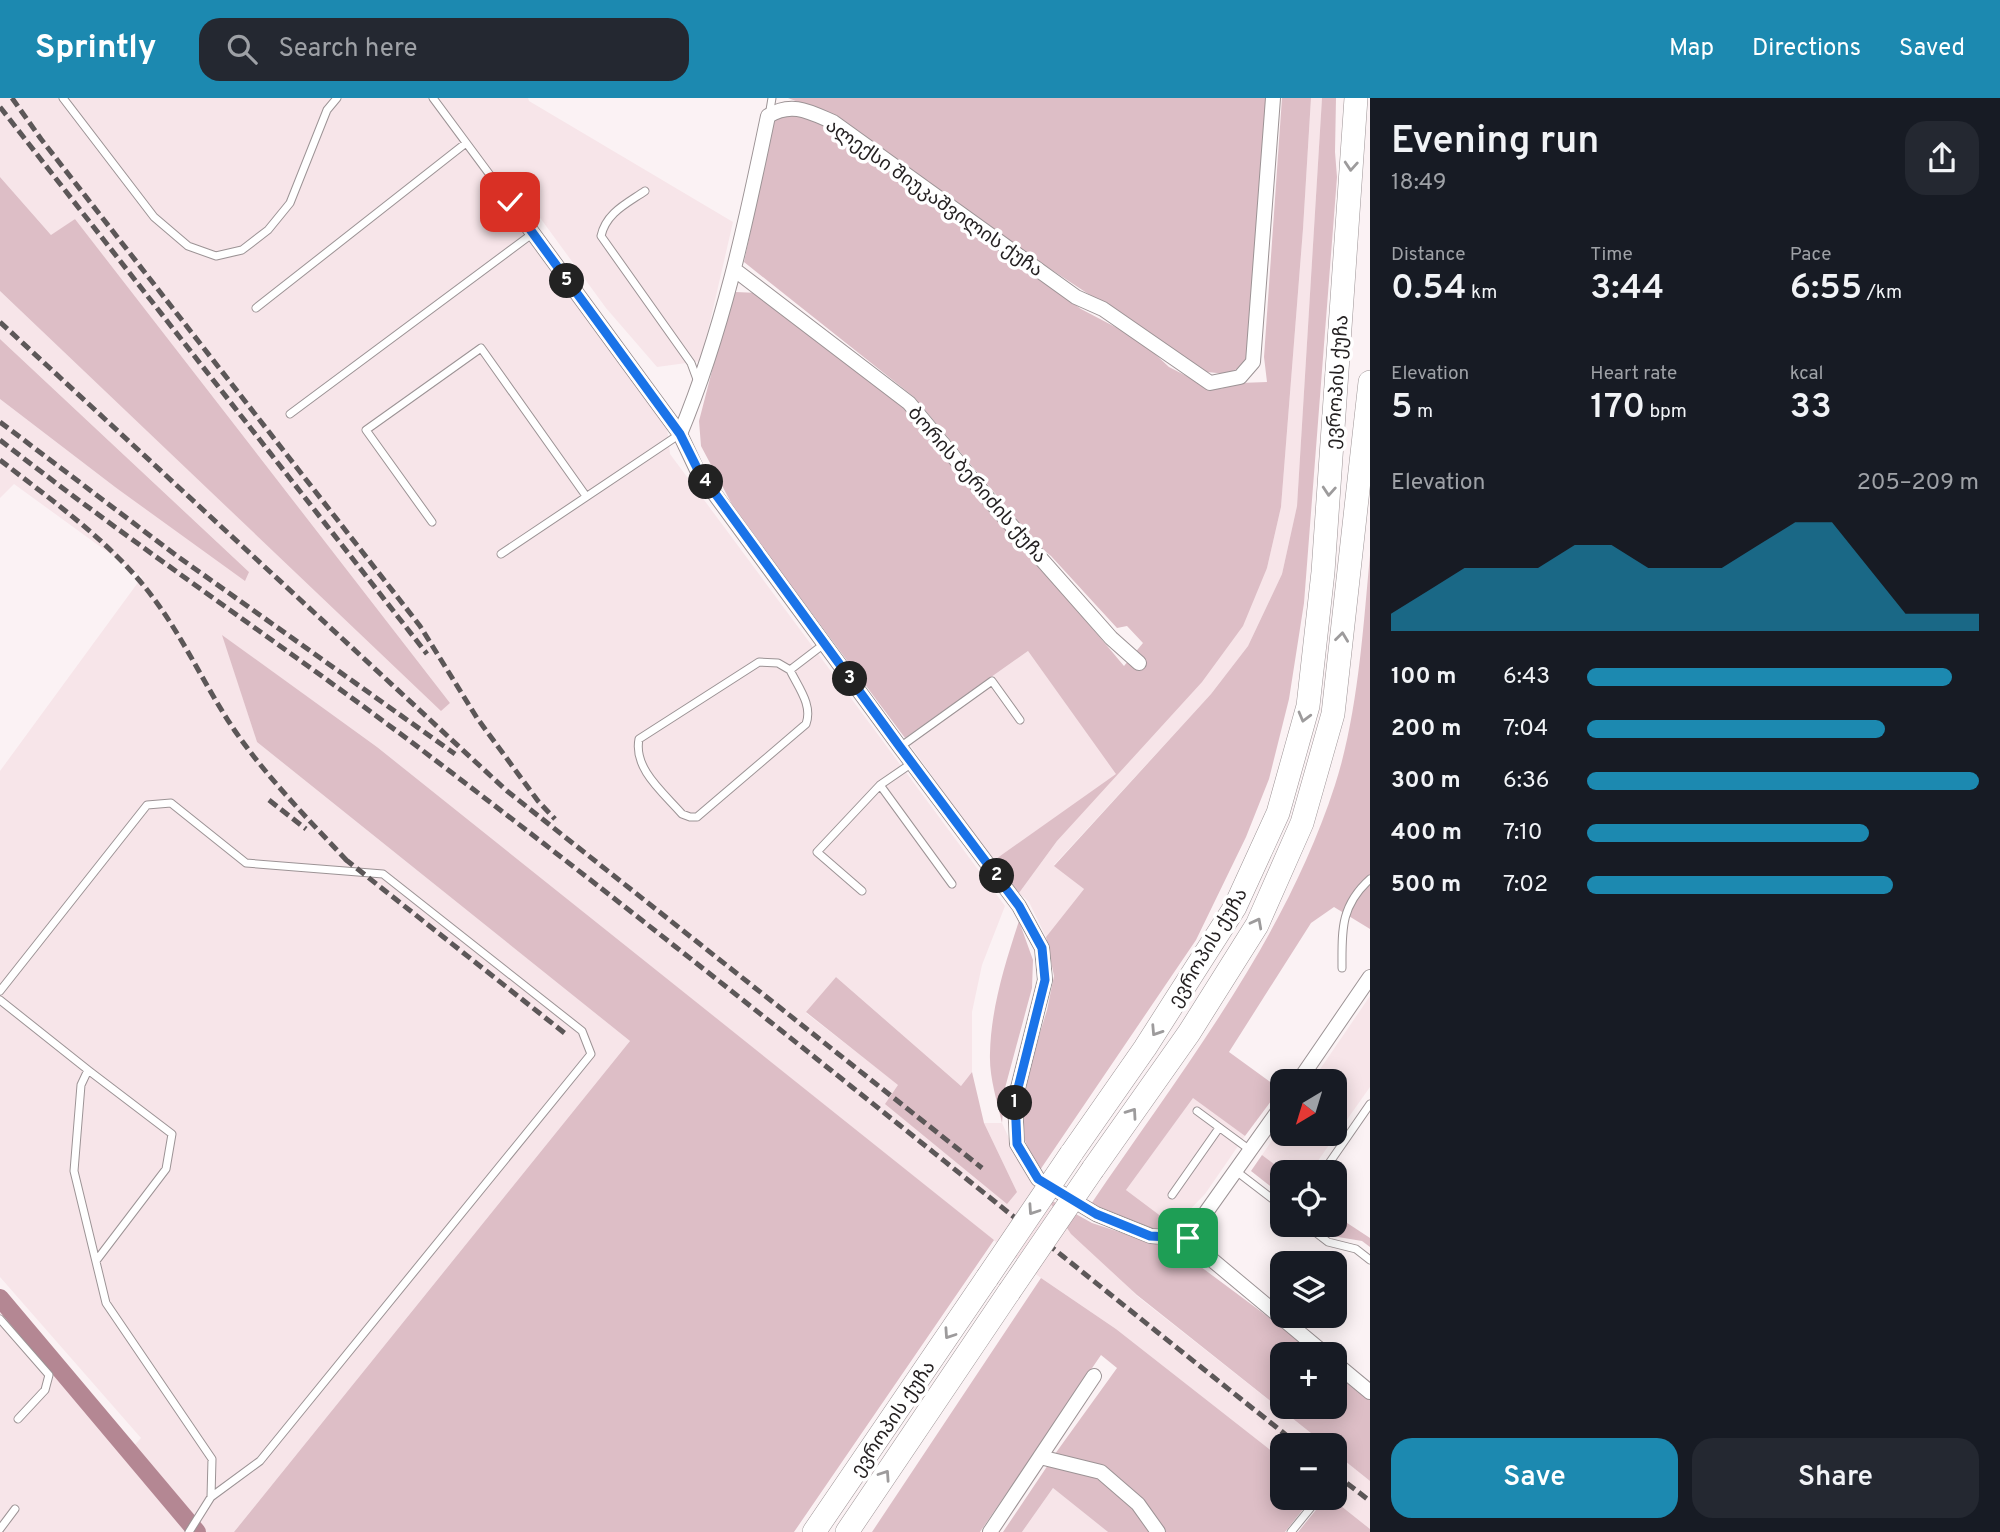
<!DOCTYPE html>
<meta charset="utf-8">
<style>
body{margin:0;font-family:Overpass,"Noto Sans Georgian",sans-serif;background:#242831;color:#f1f3f6;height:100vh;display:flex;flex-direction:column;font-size:26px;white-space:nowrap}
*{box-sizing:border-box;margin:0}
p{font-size:23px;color:#9ea1a6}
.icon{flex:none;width:38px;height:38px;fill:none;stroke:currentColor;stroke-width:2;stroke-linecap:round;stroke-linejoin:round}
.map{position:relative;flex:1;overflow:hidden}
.side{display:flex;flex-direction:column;background:#171b24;width:630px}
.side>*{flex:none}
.needle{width:46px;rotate:218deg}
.controls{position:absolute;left:1270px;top:971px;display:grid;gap:14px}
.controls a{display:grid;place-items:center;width:77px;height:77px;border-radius:14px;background:#171b24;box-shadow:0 4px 18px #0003;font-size:35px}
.pin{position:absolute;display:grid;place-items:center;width:60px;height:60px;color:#fff;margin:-30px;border-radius:14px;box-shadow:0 4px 10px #0006}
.km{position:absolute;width:35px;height:35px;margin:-18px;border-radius:50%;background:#222;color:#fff;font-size:19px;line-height:35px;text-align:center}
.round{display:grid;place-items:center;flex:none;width:74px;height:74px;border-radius:21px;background:#242831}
.overview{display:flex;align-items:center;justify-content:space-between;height:119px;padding:0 21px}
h1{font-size:38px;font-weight:600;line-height:52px}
.stats{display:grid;grid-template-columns:repeat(3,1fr);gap:10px;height:119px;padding:7px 21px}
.stats div{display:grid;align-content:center}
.stats b{font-size:35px;font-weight:600}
.stats small{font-size:19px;font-weight:400}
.stats p{font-size:19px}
.chart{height:196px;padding:14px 21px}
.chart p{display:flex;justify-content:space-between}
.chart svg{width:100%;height:126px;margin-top:7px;fill:#1c89b0;opacity:.7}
.cta{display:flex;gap:14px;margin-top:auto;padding:14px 21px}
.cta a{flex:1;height:80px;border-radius:21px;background:#1c89b0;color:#fff;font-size:28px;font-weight:600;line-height:80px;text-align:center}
.cta a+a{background:#242831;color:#f1f3f6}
ul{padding:0 21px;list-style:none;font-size:23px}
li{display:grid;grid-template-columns:112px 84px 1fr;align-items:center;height:52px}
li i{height:18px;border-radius:9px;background:#1c89b0}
header{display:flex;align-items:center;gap:42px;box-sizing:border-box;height:98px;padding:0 35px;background:#1c89b0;color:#fff}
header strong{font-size:33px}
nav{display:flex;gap:38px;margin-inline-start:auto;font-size:24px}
.search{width:490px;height:63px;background:#242831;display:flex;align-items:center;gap:18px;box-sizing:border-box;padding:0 24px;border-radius:21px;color:#9ea1a6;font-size:26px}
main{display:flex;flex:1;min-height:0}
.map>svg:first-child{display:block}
.built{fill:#f7e5e9}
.green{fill:#ddbec6}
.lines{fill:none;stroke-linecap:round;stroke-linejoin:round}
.canal{stroke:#b48793;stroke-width:18}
.service-casing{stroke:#9c9395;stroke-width:9}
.minor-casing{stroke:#9c9395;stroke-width:16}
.primary-casing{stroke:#9c9395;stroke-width:24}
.service{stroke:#fff;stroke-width:7}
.minor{stroke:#fff;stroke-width:14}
.primary{stroke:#fff;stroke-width:23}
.rail{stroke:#5c5758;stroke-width:5;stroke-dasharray:10 5;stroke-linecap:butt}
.primary-bridge-casing{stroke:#9c9395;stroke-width:24;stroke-linecap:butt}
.primary-bridge{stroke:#fff;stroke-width:23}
.oneway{stroke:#9d9b9c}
.route-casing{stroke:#fff;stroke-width:14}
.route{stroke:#1a73e8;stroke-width:9}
.labels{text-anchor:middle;stroke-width:7;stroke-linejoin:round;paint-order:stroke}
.street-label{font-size:19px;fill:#252122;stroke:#fff}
</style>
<header>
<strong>Sprintly</strong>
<div class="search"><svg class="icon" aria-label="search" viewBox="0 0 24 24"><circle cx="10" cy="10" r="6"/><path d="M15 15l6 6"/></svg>Search here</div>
<nav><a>Map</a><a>Directions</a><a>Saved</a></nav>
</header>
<main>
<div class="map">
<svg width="1370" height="1434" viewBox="0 0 1370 1434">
<rect width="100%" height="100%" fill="#fbf2f4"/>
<path class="built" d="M0,0h528l1,3 204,121 -32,139 -44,6 -51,-59 -84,-115 -18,14 163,220 3,27 335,452 -23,59 -10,47v60l-11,14 -125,-109 -30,36 93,72 -13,19 131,88 -33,-69h18l22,48 113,125 189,149 -43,1v14l-167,-131 -75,-51 -664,-531 -154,-111 34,106 373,299 -396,491h-234v-224l124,149 17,-19 -141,-161v-506l142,-194 -128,-93 -14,14v-99l115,88 134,85 -249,-233v-48l441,419 9,-7 -375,-484 -23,17 -52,-59z
M1311,0h11l-25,408 -15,68 -34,72 -37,48 -157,171 30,24 -38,48 -17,-35 -10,-9 38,-52 56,-64 -120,84 -88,-123 123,-87 89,123 150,-206 14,-61 22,-278z
M1370,898v91l-60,85h-25l-23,-17 21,-31v10h52v-52l-23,-1z
M1193,999l52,39 -40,58 -31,32 -48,-36z
M1335,1355l35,28v48l-39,-31h4z
M1053,1390l55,44h-86z"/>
<path class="green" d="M788,0h479l-20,266 -20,10 -20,-2 -216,-142 -167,-118z
M1282,0h29l-8,131 -22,278 -14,61 -24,58 -41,56 -145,159 -38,52 -26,-32 123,-87 -88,-123 -123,87 -169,-226 -35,-66 -2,-25 30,-116 6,-13 24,1 145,111 220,262 19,-23 -16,-17 -10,2 -66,-72 -11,-9 -126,-150 -170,-135 30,-141c14,-9 29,-4 44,-1l263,189 59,31 29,27 37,19 14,3 20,-6 27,-1 -3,-25z
M1322,0h14l-1,54 2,25 -33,426 -15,96 -20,80 -23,58 -50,103 -156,230 -7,-9 -9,-23 -3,-44 26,-84 7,-34 -8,-39 38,-48 -30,-23 157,-172 37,-48 34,-72 15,-68z
M0,79l51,58 24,-16 375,484 -9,8 -441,-420z
M0,241l249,233 -4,9 -130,-94 -115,-88z
M1370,457v374l-36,-22 -23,16 -82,129 51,37 -35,47 -52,-38 -67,92 48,36 -20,5 -15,-4 -48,-23c91,-134 194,-264 244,-419 23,-71 28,-156 35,-230z
M222,537l155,112 617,493 -200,292h-560l396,-491 -373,-299z
M1019,823l14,39 -1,28 -27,100 -3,35c-5,-23 -13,-46 -12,-70 1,-45 15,-89 29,-132z
M836,879l125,109 11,-14 12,51 33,69 -10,12 -122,-100 13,-19 -92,-73z
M1262,1057l23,17h-2v24l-32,-25z
M1047,1100l45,25 73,24 32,17 121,90h-35v53h52v-38l35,30v82l-35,-28v-7l-9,-1 -189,-150 -66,-61z
M1335,1117l35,23v9l-8,-6 -30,-5 -13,-11h16z
M1041,1180l75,51 167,131v38h29l-27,34h-123l-22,-30 -85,-48 62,-86 -16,-13 -121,177h-108z
M1050,1364c51,13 71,27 102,70h-44l-55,-44 -31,44h-19z
M1322,1400h9l39,31v3h-72l26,-32z"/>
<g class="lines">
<path class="canal" d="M0,1200l197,234"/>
<defs>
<path id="service" d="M63,0l91,119 34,29 28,10 26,-6 26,-20 22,-27 37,-93 10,-12
M433,0l77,104
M769,18l3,-18
M645,93c-19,13 -39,22 -44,45l90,127 7,19
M256,210l210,-165
M290,316l242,-180
M432,424l-66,-92 115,-82 105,148
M501,456l179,-120
M790,572c8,17 23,35 16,54l-109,93h-7l-8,-3c-18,-21 -49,-45 -43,-75l120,-77 19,1 12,7 34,-26
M900,649l92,-66 28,39
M880,687l72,99
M862,793l-45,-39 63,-67 32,-22
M1342,870c0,-37 -2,-62 28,-89
M0,893l147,-186 24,-2 75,60 137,11 199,157 9,23 -331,407 -49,36 -22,35
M0,902l88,70 -7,15 -7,86 32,132 106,156 -1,38
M88,972l84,64 -6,35 -70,92
M1197,1013l53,39
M1236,1073l47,36
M1323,1074l47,-68
M1172,1097l47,-67
M1306,1127l22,17 28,7 14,11
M0,1221l49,56 -4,15 -27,29
M0,1431l15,-20
M1291,1434l26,-32"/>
<path id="minor" d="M510,104l170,232 17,36 203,277 119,159 23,42 3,32 -30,120 2,44 21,35 58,35 55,22 36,3
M735,172l174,133 88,106 114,129 28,25
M680,336c43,-104 65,-207 88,-318 24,-15 42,-4 65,6l243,175 27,12 107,74 30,-6 13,-15 20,-264
M1298,984l72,-105
M1187,1141l138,115
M1187,1141l96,-135
M1335,1265l35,29
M1040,1359l61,15 37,32 20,28
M990,1434l104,-156"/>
<path id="primary" d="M1071,1056l74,-106 90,-141 43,-94 30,-107 15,-134 33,-474
M1093,1071l96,-136 68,-108 45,-102 31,-109 37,-332
M814,1434l173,-254
M847,1434l162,-240"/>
</defs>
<use href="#service" class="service-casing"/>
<use href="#minor" class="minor-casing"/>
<use href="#primary" class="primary-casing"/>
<use href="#service" class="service"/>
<use href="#minor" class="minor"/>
<use href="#primary" class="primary"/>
<path class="rail" d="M12,0l29,41 379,487 57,92 61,83 17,18
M0,9l427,547
M0,224l507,469 475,377
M0,324l177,134 278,198
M0,342c143,112 295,213 439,323 291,222 574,455 861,683
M0,362c50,39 104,77 144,126 37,45 59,98 91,145 34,49 75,90 115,133
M269,702l37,29
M345,761l222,176
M1335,1376l35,27"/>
<defs>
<path id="primary-bridge" d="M987,1180l84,-124
M1009,1194l84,-123"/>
</defs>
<use href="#primary-bridge" class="primary-bridge-casing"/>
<use href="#primary-bridge" class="primary-bridge"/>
</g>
<defs><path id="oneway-chevron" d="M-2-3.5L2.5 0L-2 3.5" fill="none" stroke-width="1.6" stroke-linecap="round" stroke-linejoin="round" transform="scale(1.75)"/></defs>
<g class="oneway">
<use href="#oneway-chevron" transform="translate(1351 68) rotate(94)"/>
<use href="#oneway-chevron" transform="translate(1329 393) rotate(94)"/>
<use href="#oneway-chevron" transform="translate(1342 539) rotate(-83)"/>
<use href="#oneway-chevron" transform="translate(1304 619) rotate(105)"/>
<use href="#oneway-chevron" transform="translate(1257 825) rotate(-62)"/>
<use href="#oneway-chevron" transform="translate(1156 933) rotate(123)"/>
<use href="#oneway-chevron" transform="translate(1132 1015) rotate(-55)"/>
<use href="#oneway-chevron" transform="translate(1033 1112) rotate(124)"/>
<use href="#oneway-chevron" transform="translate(949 1236) rotate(124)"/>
<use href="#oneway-chevron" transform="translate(885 1377) rotate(-56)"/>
</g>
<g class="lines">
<defs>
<path id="route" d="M510,104l170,232 18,36 202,277 119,159 23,42 3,32 -30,120 2,44 21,35 58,35 54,22 38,2"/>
</defs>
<use href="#route" class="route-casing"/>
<use href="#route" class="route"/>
</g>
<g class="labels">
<g class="street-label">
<text transform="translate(935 99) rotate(35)" y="7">ალექსი შიუკაშვილის ქუჩა</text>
<text transform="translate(1336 284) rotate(-86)" y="7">ევროპის ქუჩა</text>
<text transform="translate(978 386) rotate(49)" y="7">ბორის ბერიძის ქუჩა</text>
<text transform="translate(1207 849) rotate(-59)" y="7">ევროპის ქუჩა</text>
<text transform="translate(892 1320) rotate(-56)" y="7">ევროპის ქუჩა</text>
</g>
</g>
</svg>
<div class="controls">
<a><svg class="needle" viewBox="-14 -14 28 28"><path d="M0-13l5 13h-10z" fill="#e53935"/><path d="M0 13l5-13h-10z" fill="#9ea1a6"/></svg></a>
<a><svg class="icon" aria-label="locate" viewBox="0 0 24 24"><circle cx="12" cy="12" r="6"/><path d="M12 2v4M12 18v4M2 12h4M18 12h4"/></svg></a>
<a><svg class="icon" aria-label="layers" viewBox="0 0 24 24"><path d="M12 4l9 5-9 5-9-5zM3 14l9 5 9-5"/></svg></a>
<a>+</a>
<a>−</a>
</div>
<div class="pin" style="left:1188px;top:1140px;background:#1e9e55"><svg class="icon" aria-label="arrive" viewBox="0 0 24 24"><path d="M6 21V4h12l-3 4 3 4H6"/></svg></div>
<div class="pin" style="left:510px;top:104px;background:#d93025"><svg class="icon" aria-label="check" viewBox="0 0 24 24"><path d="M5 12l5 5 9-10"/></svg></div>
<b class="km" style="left:1015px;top:1005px">1</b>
<b class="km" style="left:997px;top:778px">2</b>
<b class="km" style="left:850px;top:581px">3</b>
<b class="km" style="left:706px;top:384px">4</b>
<b class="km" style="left:567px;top:183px">5</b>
</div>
<section class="side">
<div class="overview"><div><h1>Evening run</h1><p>18:49</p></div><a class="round"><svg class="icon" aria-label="share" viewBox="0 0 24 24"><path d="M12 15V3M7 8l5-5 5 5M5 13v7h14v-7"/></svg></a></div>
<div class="stats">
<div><p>Distance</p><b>0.54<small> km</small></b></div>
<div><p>Time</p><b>3:44</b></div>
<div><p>Pace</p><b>6:55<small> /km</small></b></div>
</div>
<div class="stats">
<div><p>Elevation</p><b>5<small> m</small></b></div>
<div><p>Heart rate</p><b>170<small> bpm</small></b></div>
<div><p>kcal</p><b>33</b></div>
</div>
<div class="chart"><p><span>Elevation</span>205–209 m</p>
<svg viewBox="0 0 160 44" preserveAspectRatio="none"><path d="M0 44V38L10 30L20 22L30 22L40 22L50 14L60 14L70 22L80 22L90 22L100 14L110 6L120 6L130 22L140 38L150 38L160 38V44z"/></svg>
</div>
<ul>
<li><b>100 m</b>6:43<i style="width:93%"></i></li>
<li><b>200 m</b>7:04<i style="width:76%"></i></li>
<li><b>300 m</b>6:36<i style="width:100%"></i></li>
<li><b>400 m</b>7:10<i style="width:72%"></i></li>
<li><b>500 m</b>7:02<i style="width:78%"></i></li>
</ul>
<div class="cta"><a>Save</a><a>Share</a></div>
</section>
</main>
